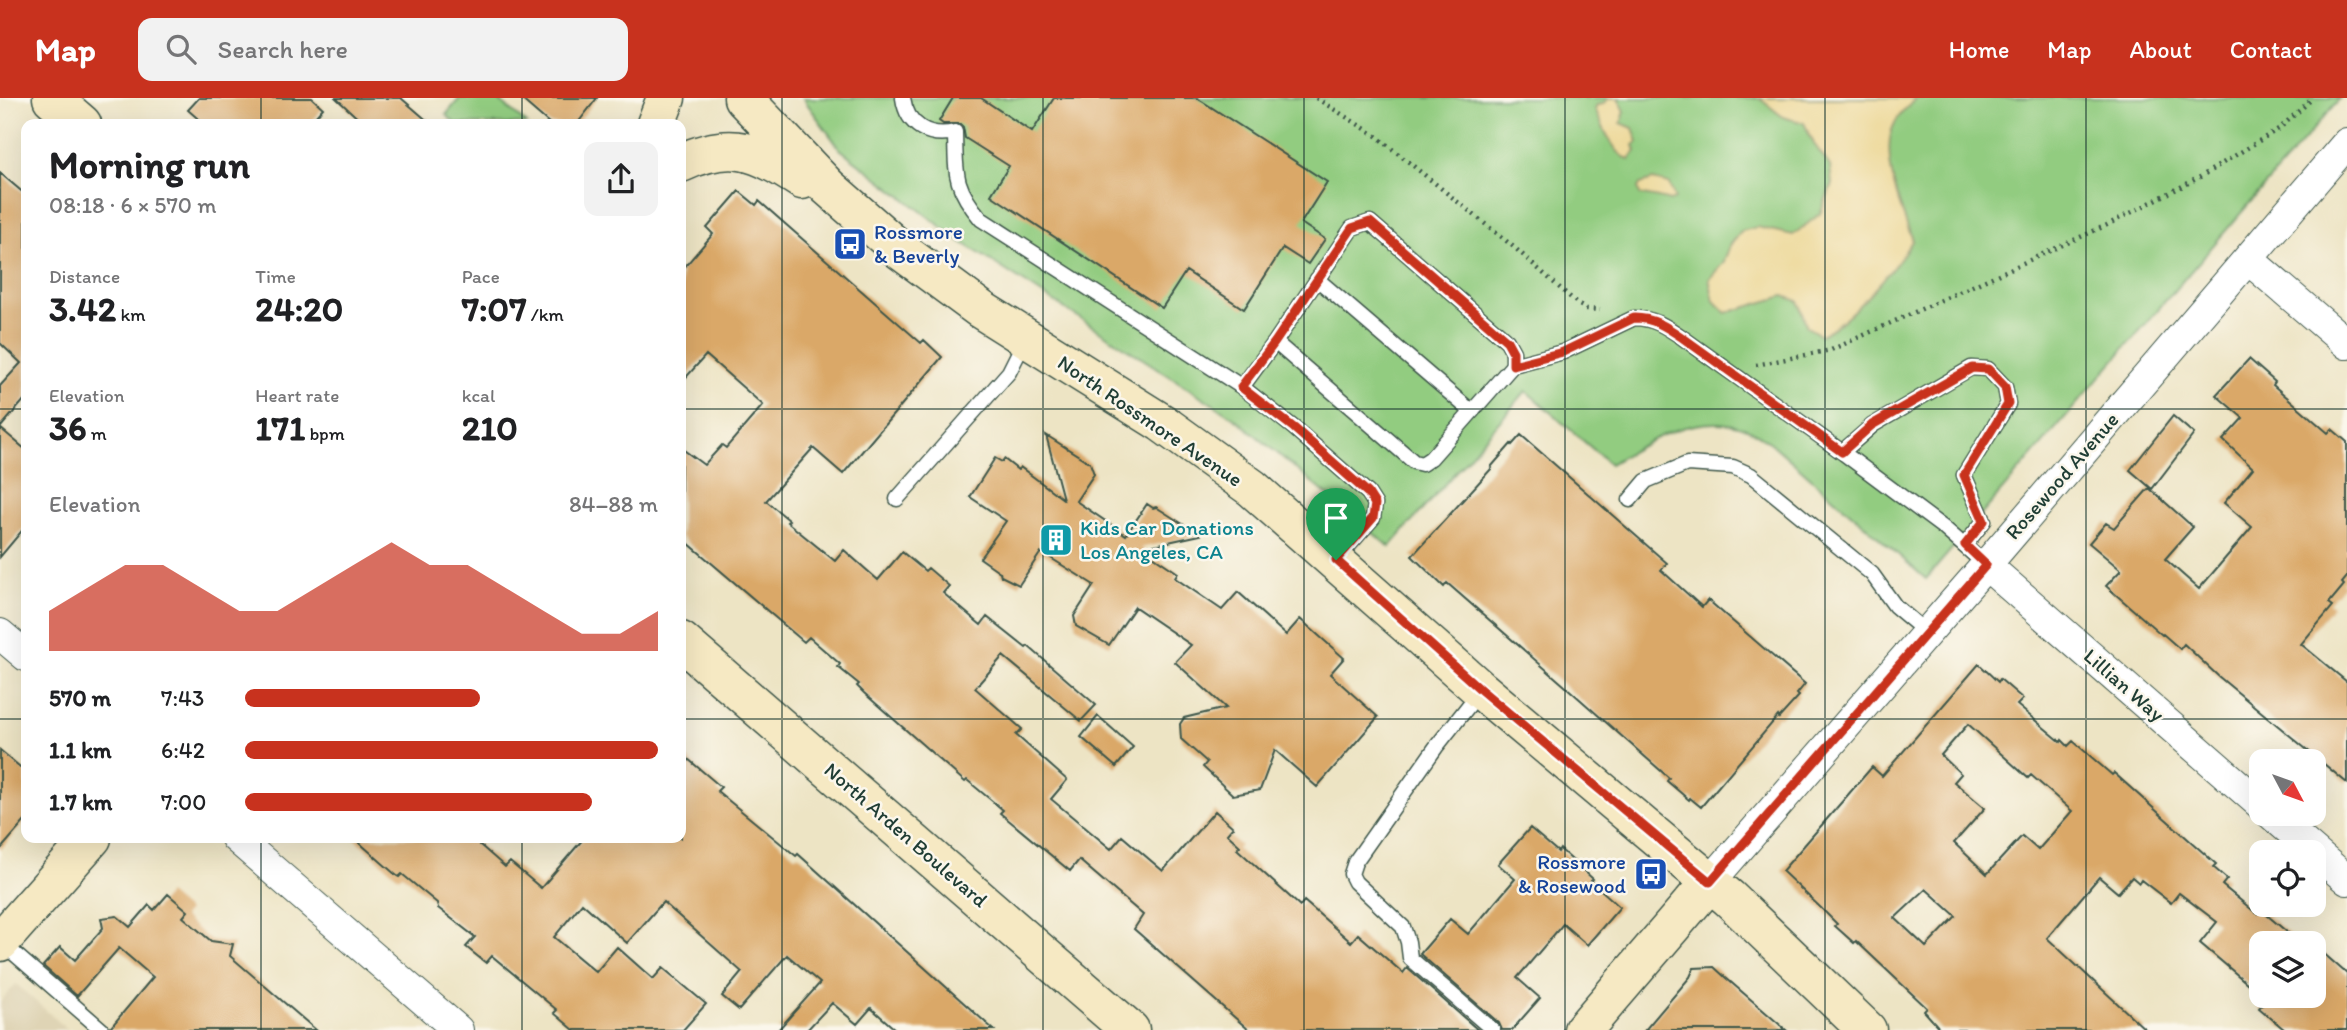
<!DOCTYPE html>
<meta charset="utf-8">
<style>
body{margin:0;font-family:Itim,sans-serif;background:#f2f2f2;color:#202124;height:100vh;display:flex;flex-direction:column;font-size:26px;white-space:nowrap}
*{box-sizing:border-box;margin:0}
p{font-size:23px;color:#757577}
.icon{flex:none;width:38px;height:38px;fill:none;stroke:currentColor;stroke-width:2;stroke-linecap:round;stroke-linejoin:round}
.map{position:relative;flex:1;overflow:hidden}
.sheet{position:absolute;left:21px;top:21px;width:665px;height:724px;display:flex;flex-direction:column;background:#fff;border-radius:14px;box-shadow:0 7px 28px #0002}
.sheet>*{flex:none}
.needle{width:46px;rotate:131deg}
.buttons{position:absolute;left:2249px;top:651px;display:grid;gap:14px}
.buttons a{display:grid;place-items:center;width:77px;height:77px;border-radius:14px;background:#fff;box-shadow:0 7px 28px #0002;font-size:35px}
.pin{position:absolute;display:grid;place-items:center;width:60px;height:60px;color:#fff;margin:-72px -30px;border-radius:50% 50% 50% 0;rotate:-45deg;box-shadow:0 0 7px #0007}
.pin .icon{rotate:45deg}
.round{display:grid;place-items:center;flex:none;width:74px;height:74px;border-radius:14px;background:#f2f2f2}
.overview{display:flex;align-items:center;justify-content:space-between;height:119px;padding:0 28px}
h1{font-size:38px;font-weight:700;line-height:52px}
.figures{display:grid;grid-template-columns:repeat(3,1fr);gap:10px;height:119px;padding:7px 28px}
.figures div{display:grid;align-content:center}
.figures b{font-size:35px;font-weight:700}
.figures small{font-size:19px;font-weight:400}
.figures p{font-size:19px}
.chart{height:196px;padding:14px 28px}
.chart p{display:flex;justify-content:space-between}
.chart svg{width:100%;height:126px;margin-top:7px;fill:#c8321e;opacity:.7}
ul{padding:0 28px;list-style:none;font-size:23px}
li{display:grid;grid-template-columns:112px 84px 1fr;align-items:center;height:52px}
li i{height:18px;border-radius:9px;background:#c8321e}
header{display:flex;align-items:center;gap:42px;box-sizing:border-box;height:98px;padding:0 35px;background:#c8321e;color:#fff}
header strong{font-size:33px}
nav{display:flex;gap:38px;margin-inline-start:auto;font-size:24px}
.search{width:490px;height:63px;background:#f2f2f2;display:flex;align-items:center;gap:18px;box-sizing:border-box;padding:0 24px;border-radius:14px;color:#757577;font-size:26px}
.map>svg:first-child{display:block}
.built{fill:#dfd4b5}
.green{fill:#92cc80;stroke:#58845a;stroke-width:2}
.sand{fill:#eeda9e;stroke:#868c69;stroke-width:2}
.building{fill:#daa867;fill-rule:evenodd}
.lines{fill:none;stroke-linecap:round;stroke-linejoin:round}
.lane-casing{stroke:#3e564a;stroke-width:17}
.street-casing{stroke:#3e564a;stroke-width:32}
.secondary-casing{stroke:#3e564a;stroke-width:41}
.path{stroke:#3e564a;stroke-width:4.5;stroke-dasharray:2 5;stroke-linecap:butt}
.lane{stroke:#fff;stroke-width:14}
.street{stroke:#fff;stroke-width:30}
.secondary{stroke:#f6e9c3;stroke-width:38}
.route-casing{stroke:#fff;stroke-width:14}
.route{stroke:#c8321e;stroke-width:9}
.grid{fill:none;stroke:#1f3d34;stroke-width:2;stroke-opacity:0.55}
.labels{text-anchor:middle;stroke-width:5;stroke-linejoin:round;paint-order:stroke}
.transit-label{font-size:21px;fill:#164399;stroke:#fbf7ec;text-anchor:start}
.street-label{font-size:21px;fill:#1f3d34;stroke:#fbf7ec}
.culture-label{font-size:21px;fill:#0d838f;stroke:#fbf7ec;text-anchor:start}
</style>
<header>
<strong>Map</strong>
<div class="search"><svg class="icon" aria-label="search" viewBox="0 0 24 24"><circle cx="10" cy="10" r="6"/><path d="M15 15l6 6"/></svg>Search here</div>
<nav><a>Home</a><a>Map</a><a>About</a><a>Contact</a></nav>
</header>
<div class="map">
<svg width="2347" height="932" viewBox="0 0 2347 932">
<rect width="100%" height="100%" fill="#fbf7ec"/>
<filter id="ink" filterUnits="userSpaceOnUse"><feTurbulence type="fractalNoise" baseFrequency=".0143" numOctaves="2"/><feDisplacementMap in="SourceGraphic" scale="14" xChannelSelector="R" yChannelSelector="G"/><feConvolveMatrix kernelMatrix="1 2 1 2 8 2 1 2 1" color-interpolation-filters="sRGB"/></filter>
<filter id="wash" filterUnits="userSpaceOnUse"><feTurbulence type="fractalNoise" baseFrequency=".00686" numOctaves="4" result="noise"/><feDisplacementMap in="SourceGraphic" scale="28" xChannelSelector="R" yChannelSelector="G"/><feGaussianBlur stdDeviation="1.57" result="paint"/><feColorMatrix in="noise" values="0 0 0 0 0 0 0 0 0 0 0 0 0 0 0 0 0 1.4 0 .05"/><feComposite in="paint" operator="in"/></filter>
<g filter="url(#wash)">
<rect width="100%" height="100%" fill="#ede4c4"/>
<path class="built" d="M16,886l52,46h-68v-28z"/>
<path class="green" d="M460,0h36l31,26h-71l-10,-9z
M803,0h1537l-414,481 -155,-136c-8,-5 -16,-11 -24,-14 -49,-19 -97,11 -137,35l-84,-73 -136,156 -154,-128 -276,-178 -120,-92z"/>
<path class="sand" d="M1609,0h9l7,13 -4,12 12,5 5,14 -4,3 2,6 -7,9c-16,-6 -27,-36 -34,-50l2,-5 6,-1z
M1759,0h157c-7,8 -16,15 -21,25 -16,28 6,89 18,117 -20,30 -61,79 -92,95l-14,-8 -9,-26 -14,-5 -58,17 -12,-12 -5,-22 15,-17 6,-17 12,-14 15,-4 36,8 27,-21 12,-30 -2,-18 -16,-22 -10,-21 -21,-6z
M1653,82l16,4 6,15 -5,2c-10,-3 -19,-5 -30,-6l-2,-7 2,-4z"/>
<g id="blocks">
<path class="building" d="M199,0h113l11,10 -14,16h-105l-16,-14z
M336,0h65l30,26h-67z
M520,0h77l-20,26h-27z
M953,0h28l51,34 22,-34h143l130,84 -26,41 24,16 -17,25 -25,-16 -39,61 -58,-38 -24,37 -171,-113 18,-29 -44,-28 -2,-11 -3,-3h-17l-4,-3z
M0,75l26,22v203l-26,30 26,22v76l-26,31v-171l21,-23 -21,-20z
M739,93l17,14 3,-4 162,142 3,-3 18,17 -99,117 -30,-26 -47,53 23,19 -2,2 48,39 9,-11 34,30 24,-28 23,19 3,-3 21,18 -6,7 38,32 6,-8 39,31 2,-2 68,59 -15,16 -78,-65 -28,32 47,41 -6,6 51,45 -16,19 60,50 11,-13 41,35 52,-60 18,16 -6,7 13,12 -3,3 63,57 4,-5 47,41 7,-8 45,39 4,-5 71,62h-229l-115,-101 9,-14 -64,-55 -9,11 -70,-58 3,-3 -36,-30 -2,2 -101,-89 -7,-7 2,-2 -21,-17 2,-3 -31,-27 -5,5 -123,-105v-89l23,17 18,-20 4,3 37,-43 -57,-50 -25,28v-112l32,-37 -6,-6z
M2249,261l26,23 -2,3 55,48 4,-4 15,13v135l-5,6 2,2 -15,18 4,3 -32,38 46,38v101l-129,-107 -34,-32 -4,5 -17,-15 -1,1 -56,-49 15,-16 -32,-27 17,-20 8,5 35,-40 44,39 -28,32 34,30 53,-62 -28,-24 29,-35 -30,-28 20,-22 -27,-23z
M2173,318l21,18 -42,55 -22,-19z
M1046,337l44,28 4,11 -18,27 50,34 21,-31 6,4 3,-1 44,28 -59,13 37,25 -3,5 47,32 16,-18 48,43 14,-16 44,39 -14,16 48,43 -61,70 -42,-37 -15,40 -27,5 -30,-28 4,-5 -26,-23 -1,-15 4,-6 42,-10 -51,-46 16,-17 -56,-38 -26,38 -33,-19 -2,-10 20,-31 -53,-33 -22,33 -18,-9 -1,-4 -20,-14 26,-37 -36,-24 25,-39 7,4 2,-3 14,11 2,-3 43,32z
M1521,337l146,128 -6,7 41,37 6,-7 97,84 -8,10 2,2 -20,22 -1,-2 -77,91 -11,-9 -1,2 -22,-19 2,-3 -104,-92 -118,-103 -3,4 -32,-31 80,-88 -1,-1 20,-23 1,1z
M1979,566l19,18 2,-3 23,20 -6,6 44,37 1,-2 6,6 5,-5 39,34 2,-2 102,91 -3,3 14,12 -5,6 35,29 4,-4 39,33h-39v52l-61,-52 17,-21 -38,-29 -8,10 -30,-23 -2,3 -7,-6 -14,16 -19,-16 -52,61 99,92h-205l-17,-19 3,-3 -71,-67 -2,2 -19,-17 2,-2 -16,-16 -39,-37 90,-104 10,9zM1968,626l60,54 3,-3 41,36 -34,39 -16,-14 -35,38 -33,-31 31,-35 -31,-26 7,-8 -20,-19zM1926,791l30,27 -30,31 -31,-29z
M1098,618l35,31 -17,20 -35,-30z
M0,652l26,22v48l-26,30z
M681,655l40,34 -4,4 79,65 2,-2 196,176h-98l-25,-22 -14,16 -25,-21 -25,27h-29l42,-47 -33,-28 -48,55 -17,-14 20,-24 -79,-70 -36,41 -45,-40 -28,34 42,35 21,-25 36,32 10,-11 43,36 -23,26h-109l-20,-17 3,-3 -65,-54 -6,7 -20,-16 9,-10 -37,-29 -1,-5 -35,-29 -3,3 -2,-1 -43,-38h118l33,29 5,-5 31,26 43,-50h97z
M1530,730l28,24 2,-3 33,30 -2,2 29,26 -33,38 -24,-21 -46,54 23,20 -28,32h-10l-3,-7 -79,-69 30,-35 18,15 47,-55 -17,-15z
M168,796l20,17 -5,6 28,24 22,3 -3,12 86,74h-205v-3l42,-50 -34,-29 -42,48 -34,-30 17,-19 15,13 28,-32 -2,-10 16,-2 13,11 19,-22 5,5z
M2314,847l33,29v56h-62l-26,-22 10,-12h45z
M1714,869l12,11 60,52h-141l45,-53 4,-9z"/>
</g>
</g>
<g filter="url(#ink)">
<use href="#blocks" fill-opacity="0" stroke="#3e564a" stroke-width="2"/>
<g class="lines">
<defs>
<path id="lane" d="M903,0c4,28 26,40 52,34 1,41 -2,54 26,87l261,168 52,41 74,65 7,11 -2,14 -36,41
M1317,181l154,132
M1275,244l139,120 8,2 9,-6 82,-93 50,-13 71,-34c20,0 33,9 49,20l159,114 103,77 41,36
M1242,289l33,-45 77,-114 18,-6 137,119 6,11v13
M1842,354l31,-27 98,-57 17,1 17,18 3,17 -44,71 20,46 -19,24
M897,401l112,-127 16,-32
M1630,402l16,-19 41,-17 46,3 18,8 121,99 23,32 31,26
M1481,592l-45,57 -81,115 -4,12 4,8 48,45 5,15 2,16 83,72
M1,844l101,88"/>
<path id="street" d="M2248,161l99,85
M1986,467l275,240
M0,536l26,22
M2271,716l76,66
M236,740l222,192
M1710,784l276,-317 361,-422"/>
<path id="secondary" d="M52,0l30,26
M743,0l85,89 72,63 80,59 182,114 90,65 229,202 248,208 138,132
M656,26l10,-26
M681,65c51,-24 76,-12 121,17
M681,543l449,389
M0,844l92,-104
M1583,932l127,-148"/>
</defs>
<use href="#lane" class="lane-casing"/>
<use href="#street" class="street-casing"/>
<use href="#secondary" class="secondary-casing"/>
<path class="path" d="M1316,0l59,37 140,113 64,57 8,4 13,1
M1756,267l75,-15 276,-125 93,-48 80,-49 33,-30"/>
<use href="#lane" class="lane"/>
<use href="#street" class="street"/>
<use href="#secondary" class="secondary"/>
</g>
</g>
<g class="lines" filter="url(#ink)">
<defs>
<path id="route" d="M1370,124l137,119 6,11v13l50,-13 71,-34c20,0 33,9 49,20l159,114 30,-27 100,-57 16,1 17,18 3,17 -44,71 20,46 -19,24 21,20 -276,317 -229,-192 -145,-130 37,-42 2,-14 -7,-11 -74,-65 -53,-41 34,-45 77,-114z"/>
</defs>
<use href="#route" class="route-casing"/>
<use href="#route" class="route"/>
</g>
<path class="grid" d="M261,0v26M522,0v26M782,0v932M1043,0v932M1304,0v932M1565,0v932M1825,0v932M2086,0v932M0,311h26M681,311h1666M0,621h26M681,621h1666M261,740v192M522,740v192"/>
<defs>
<symbol id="bus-square" viewBox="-11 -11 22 22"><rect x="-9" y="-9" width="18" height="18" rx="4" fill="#1a4fb4" stroke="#fbf7ec"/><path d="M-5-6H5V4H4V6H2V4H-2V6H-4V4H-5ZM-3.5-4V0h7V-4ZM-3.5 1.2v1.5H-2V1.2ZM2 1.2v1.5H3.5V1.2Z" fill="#fff"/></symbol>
<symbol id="building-square" viewBox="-11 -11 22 22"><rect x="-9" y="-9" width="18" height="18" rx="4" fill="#0f9aa8" stroke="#fbf7ec"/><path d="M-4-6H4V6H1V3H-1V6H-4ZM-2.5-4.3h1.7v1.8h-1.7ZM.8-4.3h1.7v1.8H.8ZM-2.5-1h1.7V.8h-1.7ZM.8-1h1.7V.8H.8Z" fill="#fff"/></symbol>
</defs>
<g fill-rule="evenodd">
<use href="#bus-square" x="831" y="127" width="38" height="38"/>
<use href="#building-square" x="1037" y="423" width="38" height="38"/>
<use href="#bus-square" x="1632" y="757" width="38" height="38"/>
</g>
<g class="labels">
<g class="transit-label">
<text x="874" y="141">Rossmore<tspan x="874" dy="24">&amp; Beverly</tspan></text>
<text x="1626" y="771" text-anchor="end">Rossmore<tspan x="1626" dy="24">&amp; Rosewood</tspan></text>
</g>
<g class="street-label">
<text transform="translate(1150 323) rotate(34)" y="7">North Rossmore Avenue</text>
<text transform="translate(2062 378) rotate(-49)" y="7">Rosewood Avenue</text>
<text transform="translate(2124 587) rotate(41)" y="7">Lillian Way</text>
<text transform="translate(906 737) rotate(41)" y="7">North Arden Boulevard</text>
</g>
<g class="culture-label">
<text x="1080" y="437">Kids Car Donations<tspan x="1080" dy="24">Los Angeles, CA</tspan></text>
</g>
</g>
</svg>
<div class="buttons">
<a><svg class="needle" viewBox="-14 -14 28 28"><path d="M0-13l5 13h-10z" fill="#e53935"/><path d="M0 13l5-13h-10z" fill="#757577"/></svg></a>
<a><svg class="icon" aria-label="locate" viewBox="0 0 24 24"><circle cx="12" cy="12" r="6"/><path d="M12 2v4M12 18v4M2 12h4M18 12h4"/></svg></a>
<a><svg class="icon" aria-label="layers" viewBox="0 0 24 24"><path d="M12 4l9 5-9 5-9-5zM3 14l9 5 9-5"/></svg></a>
</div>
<div class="pin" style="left:1336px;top:462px;background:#1e9e55"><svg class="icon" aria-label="arrive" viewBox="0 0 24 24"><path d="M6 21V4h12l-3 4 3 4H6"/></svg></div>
<section class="sheet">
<div class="overview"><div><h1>Morning run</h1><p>08:18 · 6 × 570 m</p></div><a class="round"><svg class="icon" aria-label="share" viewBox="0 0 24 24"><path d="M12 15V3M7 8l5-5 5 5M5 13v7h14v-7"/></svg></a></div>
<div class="figures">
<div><p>Distance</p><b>3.42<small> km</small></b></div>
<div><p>Time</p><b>24:20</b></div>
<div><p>Pace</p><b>7:07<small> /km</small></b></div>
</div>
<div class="figures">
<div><p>Elevation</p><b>36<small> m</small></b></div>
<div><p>Heart rate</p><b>171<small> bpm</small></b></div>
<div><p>kcal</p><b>210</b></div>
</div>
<div class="chart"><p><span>Elevation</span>84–88 m</p>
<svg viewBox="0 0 160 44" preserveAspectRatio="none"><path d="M0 44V30L10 22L20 14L30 14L40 22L50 30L60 30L70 22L80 14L90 6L100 14L110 14L120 22L130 30L140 38L150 38L160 30V44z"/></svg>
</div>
<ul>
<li><b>570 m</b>7:43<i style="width:57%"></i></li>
<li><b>1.1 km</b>6:42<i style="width:100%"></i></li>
<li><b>1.7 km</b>7:00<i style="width:84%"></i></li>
</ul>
</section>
</div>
